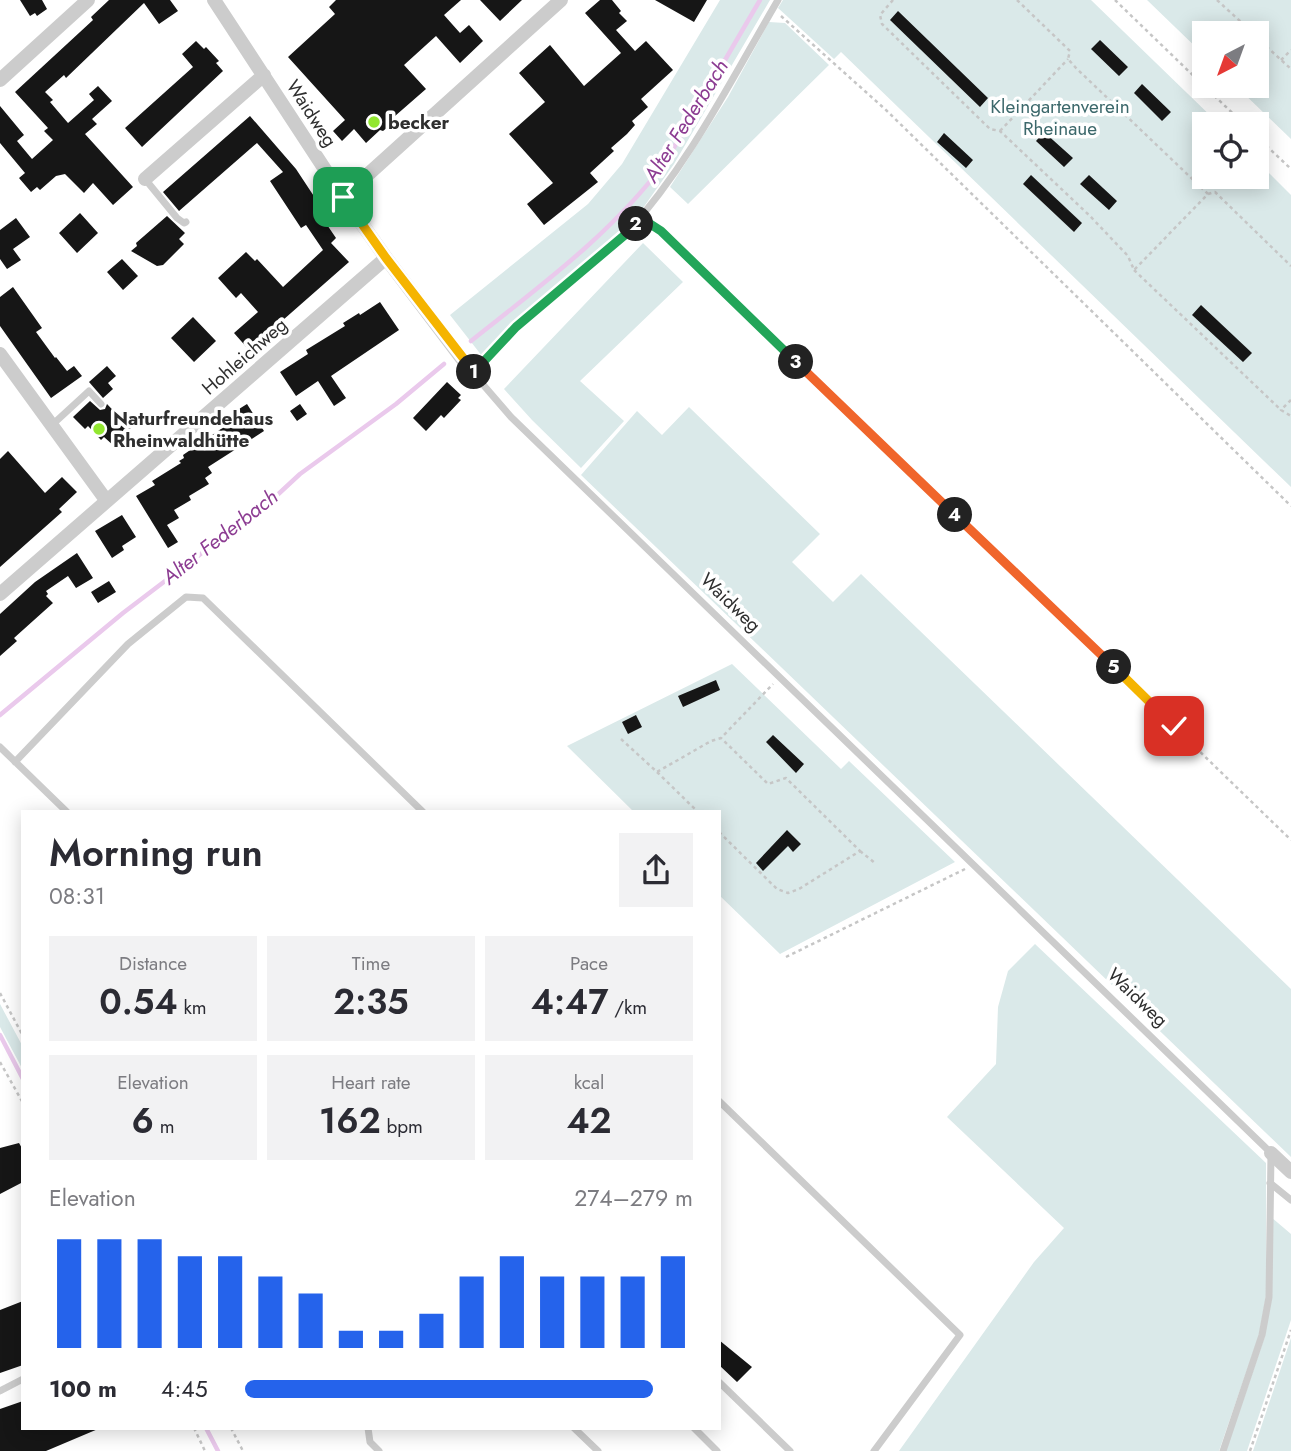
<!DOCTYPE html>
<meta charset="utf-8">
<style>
body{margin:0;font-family:Jost,sans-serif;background:#f2f2f3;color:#2b2b33;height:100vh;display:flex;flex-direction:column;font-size:26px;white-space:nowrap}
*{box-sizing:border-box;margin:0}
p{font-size:23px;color:#7c7c81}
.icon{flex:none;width:38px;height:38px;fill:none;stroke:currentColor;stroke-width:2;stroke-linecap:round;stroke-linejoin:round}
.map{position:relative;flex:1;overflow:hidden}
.details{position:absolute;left:21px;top:810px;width:700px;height:620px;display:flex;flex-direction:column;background:#fff;border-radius:0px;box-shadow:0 4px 18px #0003}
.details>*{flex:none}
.needle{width:46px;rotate:221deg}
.buttons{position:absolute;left:1192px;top:21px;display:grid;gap:14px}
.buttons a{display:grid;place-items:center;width:77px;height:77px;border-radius:0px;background:#fff;box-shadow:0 4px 18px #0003;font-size:35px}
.pin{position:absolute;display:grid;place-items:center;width:60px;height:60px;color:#fff;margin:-30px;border-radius:14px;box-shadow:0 4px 10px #0006}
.km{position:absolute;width:35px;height:35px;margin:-18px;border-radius:50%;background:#222;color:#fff;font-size:19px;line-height:35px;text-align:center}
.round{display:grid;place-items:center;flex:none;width:74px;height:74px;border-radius:0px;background:#f2f2f3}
.headline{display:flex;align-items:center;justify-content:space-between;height:119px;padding:0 28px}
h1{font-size:38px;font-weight:600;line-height:52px}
.figures{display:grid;grid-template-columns:repeat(3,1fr);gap:10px;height:119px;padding:7px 28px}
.figures div{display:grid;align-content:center;border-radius:0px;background:#f2f2f3;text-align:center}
.figures b{font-size:35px;font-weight:600}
.figures small{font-size:19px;font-weight:400}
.figures p{font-size:19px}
.chart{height:196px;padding:14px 28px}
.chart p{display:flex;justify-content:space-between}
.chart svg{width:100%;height:126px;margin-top:7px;stroke:#2563eb;stroke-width:6}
ul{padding:0 28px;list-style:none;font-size:23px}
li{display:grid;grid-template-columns:112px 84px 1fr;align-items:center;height:52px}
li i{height:18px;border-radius:9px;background:#2563eb}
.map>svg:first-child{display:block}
.green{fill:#dae9e9}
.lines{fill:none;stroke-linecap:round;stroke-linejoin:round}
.stream{stroke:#eac9ec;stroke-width:4.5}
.building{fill:#161616}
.path{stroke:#c6c6c6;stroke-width:2.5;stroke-dasharray:3.5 3.5;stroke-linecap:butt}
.service{stroke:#ccc;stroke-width:7}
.minor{stroke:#ccc;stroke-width:14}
.split-1-casing{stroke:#fff;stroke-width:14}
.split-2-casing{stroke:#fff;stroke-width:14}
.split-3-casing{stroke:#fff;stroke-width:14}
.split-4-casing{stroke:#fff;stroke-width:14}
.split-5-casing{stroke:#fff;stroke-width:14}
.split-6-casing{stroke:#fff;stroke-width:14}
.split-1{stroke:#f5b400;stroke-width:9}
.split-2{stroke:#22a559;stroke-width:9}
.split-3{stroke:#22a559;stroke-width:9}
.split-4{stroke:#f0652b;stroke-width:9}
.split-5{stroke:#f0652b;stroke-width:9}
.split-6{stroke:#f5b400;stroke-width:9}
.poi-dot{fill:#92e730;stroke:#fff;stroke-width:2.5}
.labels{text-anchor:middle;stroke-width:7;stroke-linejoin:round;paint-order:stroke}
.park-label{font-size:19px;fill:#3c686b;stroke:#fff}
.street-label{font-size:19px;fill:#2f2f2f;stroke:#fff}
.poi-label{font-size:19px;font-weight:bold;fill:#2f2f2f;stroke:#fff;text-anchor:start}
.water-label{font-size:21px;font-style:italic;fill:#8c3c92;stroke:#fff}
</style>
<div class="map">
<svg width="1291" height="1451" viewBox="0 0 1291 1451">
<rect width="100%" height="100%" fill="#fff"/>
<path class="green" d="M720,0h50l-96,164 -31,44 -35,33 -96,82 -30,33 -32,-41 138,-111 34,-40z
M783,0h308l128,124h-15v53h52l1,-16 34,34v292l-450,-435 -7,7 -56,-51z
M1147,0h144v139l-55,-53h20v-53h-52v22z
M769,22l16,1 44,42 -141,139 -18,-17 58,-90z
M643,243l40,39 -103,99 44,40 -43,47 -49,-48 -28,-31z
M689,407l131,127 -28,28 41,40 28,-28 430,415v168l-710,-682 56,-64 25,24z
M732,664l109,105 8,-8 106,101 -175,92 -61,-59v-83h-85l-67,-66z
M1035,944l231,219v133l-7,39 -40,116h-320l135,-189 30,-34 -117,-111 49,-53 2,-57 10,-36z
M0,1004l23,43v23l-23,-43z
M1271,1217l20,17v86l-44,131h-21l39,-115z
M1291,1338v113h-38z"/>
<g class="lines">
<path class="stream" d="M471,341c69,-55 142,-108 195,-180l94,-161
M0,715l123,-102 150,-114 27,-25 96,-70 48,-40
M0,1035l23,44
M206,1428l12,23"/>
</g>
<path class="building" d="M20,0h22l5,9 -10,7 -2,-3 -5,3z
M109,0h61l8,11 -19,13 -15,-21 -78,75 -2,-3 -19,17 8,8 -3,2 18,21 26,-23 -5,-6 9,-8 14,15 -20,18 5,5 -12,10 48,53 -20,18 -20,-22 -9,10 -19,-19 -9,2 -16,14 -3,-3 -6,5 -12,-14 6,-5 -25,-30v-37l24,29 -7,6 15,18 21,-19 -9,-9 4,-3 -33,-36 78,-72 -2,-3z
M336,0h125l-17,15 16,18 9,-8 14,16 -23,22 -24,-27 -32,29 22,24 -39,34 1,4 -5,4 -3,-1 -14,13 -12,-14 -12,12 -9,-10 12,-11 -57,-63 47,-43 -6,-7z
M480,0h42l-22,21z
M600,0h12l9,11 -2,2 8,8 -11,9 19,21 11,-10 27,29 -32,29 7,8 -16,14 3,4 -8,9 -16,14 3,3 -24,22 8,9 -54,43 -17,-21 26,-21 -44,-49 36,-32 -26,-29 31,-28 34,41 37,-33 -36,-40z
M655,0h52l-13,22z
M898,11l90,87 -8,9 -90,-87z
M1100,40l28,27 -9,9 -28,-27z
M196,41l8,8 2,-2 13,14 -3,2 7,8 -81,76 -17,-19 68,-61 -11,-13z
M1142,84l29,28 -9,9 -28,-28z
M250,116l46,53 29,44 -4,3 15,22 -5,5 18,19 -100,88 -15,-17 24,-21 -17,-19 -5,5 -18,-20 28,-26 9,9 2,-2 26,28 40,-37 -17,-25 -5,3 -31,-47 13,-9 -26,-29 -78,68 -16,-19z
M1044,132l29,26 -9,9 -28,-26z
M944,133l29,27 -7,8 -29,-26z
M1031,175l51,48 -8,9 -51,-48z
M1089,175l28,26 -8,9 -29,-26z
M80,213l18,20 -21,20 -18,-20z
M167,216l18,17 -6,6 5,5 -21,21 -6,1 -26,-15 6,-5 -1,-3z
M16,218l14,19 -17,12 8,11 -14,9 -7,-10v-29z
M122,259l16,17 -15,14 -16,-18z
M13,287l29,41 -6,4 19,26 1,-1 11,14 7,-5 8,10 -31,22 -51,-72v-29z
M380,302l19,28 -68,46 15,22 -12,8 -16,-25 -22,15 -16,-24 28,-18 -2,-4 39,-24 -2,-3 16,-10 1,2z
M1201,305l51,48 -9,9 -51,-47z
M193,317l23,24 -22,21 -23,-24z
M107,366l9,10 -8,7 5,6 -10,9 -14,-16z
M447,382l14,13 -3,3 3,2 -17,18 -3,-3 -15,16 -13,-13z
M90,401l10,9 5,-1 2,-5 24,25 -17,17 -10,-9 -3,3 -13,-14 -3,3 -12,-12z
M247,404l17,27 -56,36 4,6 -7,5 4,6 -20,12 2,4 -17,10 5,8 -12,7 11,17 -10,6 -32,-52 19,-11 -3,-4 29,-18 -2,-2 5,-3 -1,-3 51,-35 -3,-6z
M300,404l7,10 -10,7 -7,-10z
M8,451l37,42 17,-16 15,15 -18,17 3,3 -62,55v-108z
M122,515l14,22 -14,9 2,4 -12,8 -17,-27z
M77,553l16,25 -17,10 -8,-12 -22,15 2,3 -2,2 7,7 -39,35 3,3 -17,15v-42l35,-32z
M109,581l7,11 -18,11 -7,-11z
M716,680l4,10 -37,17 -5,-11z
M636,715l6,12 -14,7 -6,-12z
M773,735l31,29 -8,9 -30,-31z
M787,830l14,14 -8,8 -5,-6 -25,25 -7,-8z
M19,1143l4,7v32l-23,12v-46z
M23,1301v64l-23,8v-63z
M719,1340l33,27 -15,15 -18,-17z
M23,1401v27l75,1 -52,22h-46v-42z"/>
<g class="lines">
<path class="path" d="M893,0l-13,15 2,9 108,105 10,2 90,85 38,40 6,14 74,-76 -132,-126 -8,-9 2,-8 -53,-51
M1115,0l89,86
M1217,0l36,33
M781,16l105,94 405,396
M1242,33l5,-5
M1256,37l35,32
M1281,60l10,-10
M1204,86l40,38
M1000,131l68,-72
M1256,136l35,33
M1208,194l7,-2 76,74
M650,224l30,24 611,592
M1134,270l147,140
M1291,400l-10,10 10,6
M621,739l36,33 54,-31 10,-3 52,-54
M657,772l41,40
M719,832l58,57 11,4 11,-4 61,-38 -74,-73 -18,6 -47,-46
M860,851l15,12
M786,957l179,-88
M0,993l23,43
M0,1062l23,41
M194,1428l11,23
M231,1428l12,23
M1250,1451l41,-121"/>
<path class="service" d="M778,0c-47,80 -89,165 -152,234l-110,93 -43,46 38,44 760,736 -2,144 -7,38 -39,116
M145,179l32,39 7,5 2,-1
M52,425l37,-34 12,13
M0,747l67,65
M15,762l113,-118 58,-47 17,1 220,214
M719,1101l241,234 -86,116
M1270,1183l21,17
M719,1382l71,69
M0,1391l23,-12
M368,1428l2,14 9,9
M574,1428l24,23
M694,1428l23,23"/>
<path class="minor" d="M214,0l129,197 43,61 87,115
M0,80l88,-80
M145,179l119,-104
M343,197l218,-197
M0,354l106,146
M0,594l386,-336
M1271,1153l20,19"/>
</g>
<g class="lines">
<defs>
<path id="split-1" d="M343,197l43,61 88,114"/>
<path id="split-2" d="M474,372l42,-45 110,-93 10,-10"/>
<path id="split-3" d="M636,224l5,-6 20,13 135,131"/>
<path id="split-4" d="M796,362l159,153"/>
<path id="split-5" d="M955,515l159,152"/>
<path id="split-6" d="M1114,667l60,59"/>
</defs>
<use href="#split-1" class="split-1-casing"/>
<use href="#split-2" class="split-2-casing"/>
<use href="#split-3" class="split-3-casing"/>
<use href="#split-4" class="split-4-casing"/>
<use href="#split-5" class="split-5-casing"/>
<use href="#split-6" class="split-6-casing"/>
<use href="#split-1" class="split-1"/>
<use href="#split-2" class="split-2"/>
<use href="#split-3" class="split-3"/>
<use href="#split-4" class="split-4"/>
<use href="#split-5" class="split-5"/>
<use href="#split-6" class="split-6"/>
</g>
<g class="poi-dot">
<circle cx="374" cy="122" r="7"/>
<circle cx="99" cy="429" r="7"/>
</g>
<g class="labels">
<g class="park-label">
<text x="1060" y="113">Kleingartenverein<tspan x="1060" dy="22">Rheinaue</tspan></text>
</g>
<g class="street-label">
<text transform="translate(312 113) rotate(57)" y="7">Waidweg</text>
<text transform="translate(244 356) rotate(-41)" y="7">Hohleichweg</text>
<text transform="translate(731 602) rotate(44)" y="7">Waidweg</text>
<text transform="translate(1138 997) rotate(44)" y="7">Waidweg</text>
</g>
<g class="poi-label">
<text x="388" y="129">becker</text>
<text x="113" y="425">Naturfreundehaus<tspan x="113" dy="22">Rheinwaldhütte</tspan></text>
</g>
<g class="water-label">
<text transform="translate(686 121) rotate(-58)" y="7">Alter Federbach</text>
<text transform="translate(220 537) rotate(-38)" y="7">Alter Federbach</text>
</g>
</g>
</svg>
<div class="buttons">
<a><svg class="needle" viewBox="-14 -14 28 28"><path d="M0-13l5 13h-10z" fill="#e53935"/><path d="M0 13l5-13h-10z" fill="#7c7c81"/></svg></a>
<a><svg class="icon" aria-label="locate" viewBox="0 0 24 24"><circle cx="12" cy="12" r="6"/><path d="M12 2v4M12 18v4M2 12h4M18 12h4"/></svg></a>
</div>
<div class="pin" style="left:343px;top:197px;background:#1e9e55"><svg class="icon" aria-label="arrive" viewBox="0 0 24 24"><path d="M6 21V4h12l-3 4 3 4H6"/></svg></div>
<div class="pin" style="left:1174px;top:726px;background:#d93025"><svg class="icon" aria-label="check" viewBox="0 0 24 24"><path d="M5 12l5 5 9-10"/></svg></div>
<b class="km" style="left:474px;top:372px">1</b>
<b class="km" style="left:636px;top:224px">2</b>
<b class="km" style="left:796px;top:362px">3</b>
<b class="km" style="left:955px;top:515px">4</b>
<b class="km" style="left:1114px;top:667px">5</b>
<section class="details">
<div class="headline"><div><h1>Morning run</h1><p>08:31</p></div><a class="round"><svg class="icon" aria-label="share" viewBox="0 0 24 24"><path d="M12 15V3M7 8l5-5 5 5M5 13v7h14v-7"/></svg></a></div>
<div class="figures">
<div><p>Distance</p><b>0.54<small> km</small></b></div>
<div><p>Time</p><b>2:35</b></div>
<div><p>Pace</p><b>4:47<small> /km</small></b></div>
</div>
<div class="figures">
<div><p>Elevation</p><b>6<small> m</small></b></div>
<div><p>Heart rate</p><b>162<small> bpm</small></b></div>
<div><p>kcal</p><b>42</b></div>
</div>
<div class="chart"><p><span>Elevation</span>274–279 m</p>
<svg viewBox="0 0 160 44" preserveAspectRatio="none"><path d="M5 44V6M15 44V6M25 44V6M35 44V12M45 44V12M55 44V19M65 44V25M75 44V38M85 44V38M95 44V32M105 44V19M115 44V12M125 44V19M135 44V19M145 44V19M155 44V12"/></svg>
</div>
<ul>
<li><b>100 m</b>4:45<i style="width:91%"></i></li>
</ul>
</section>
</div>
